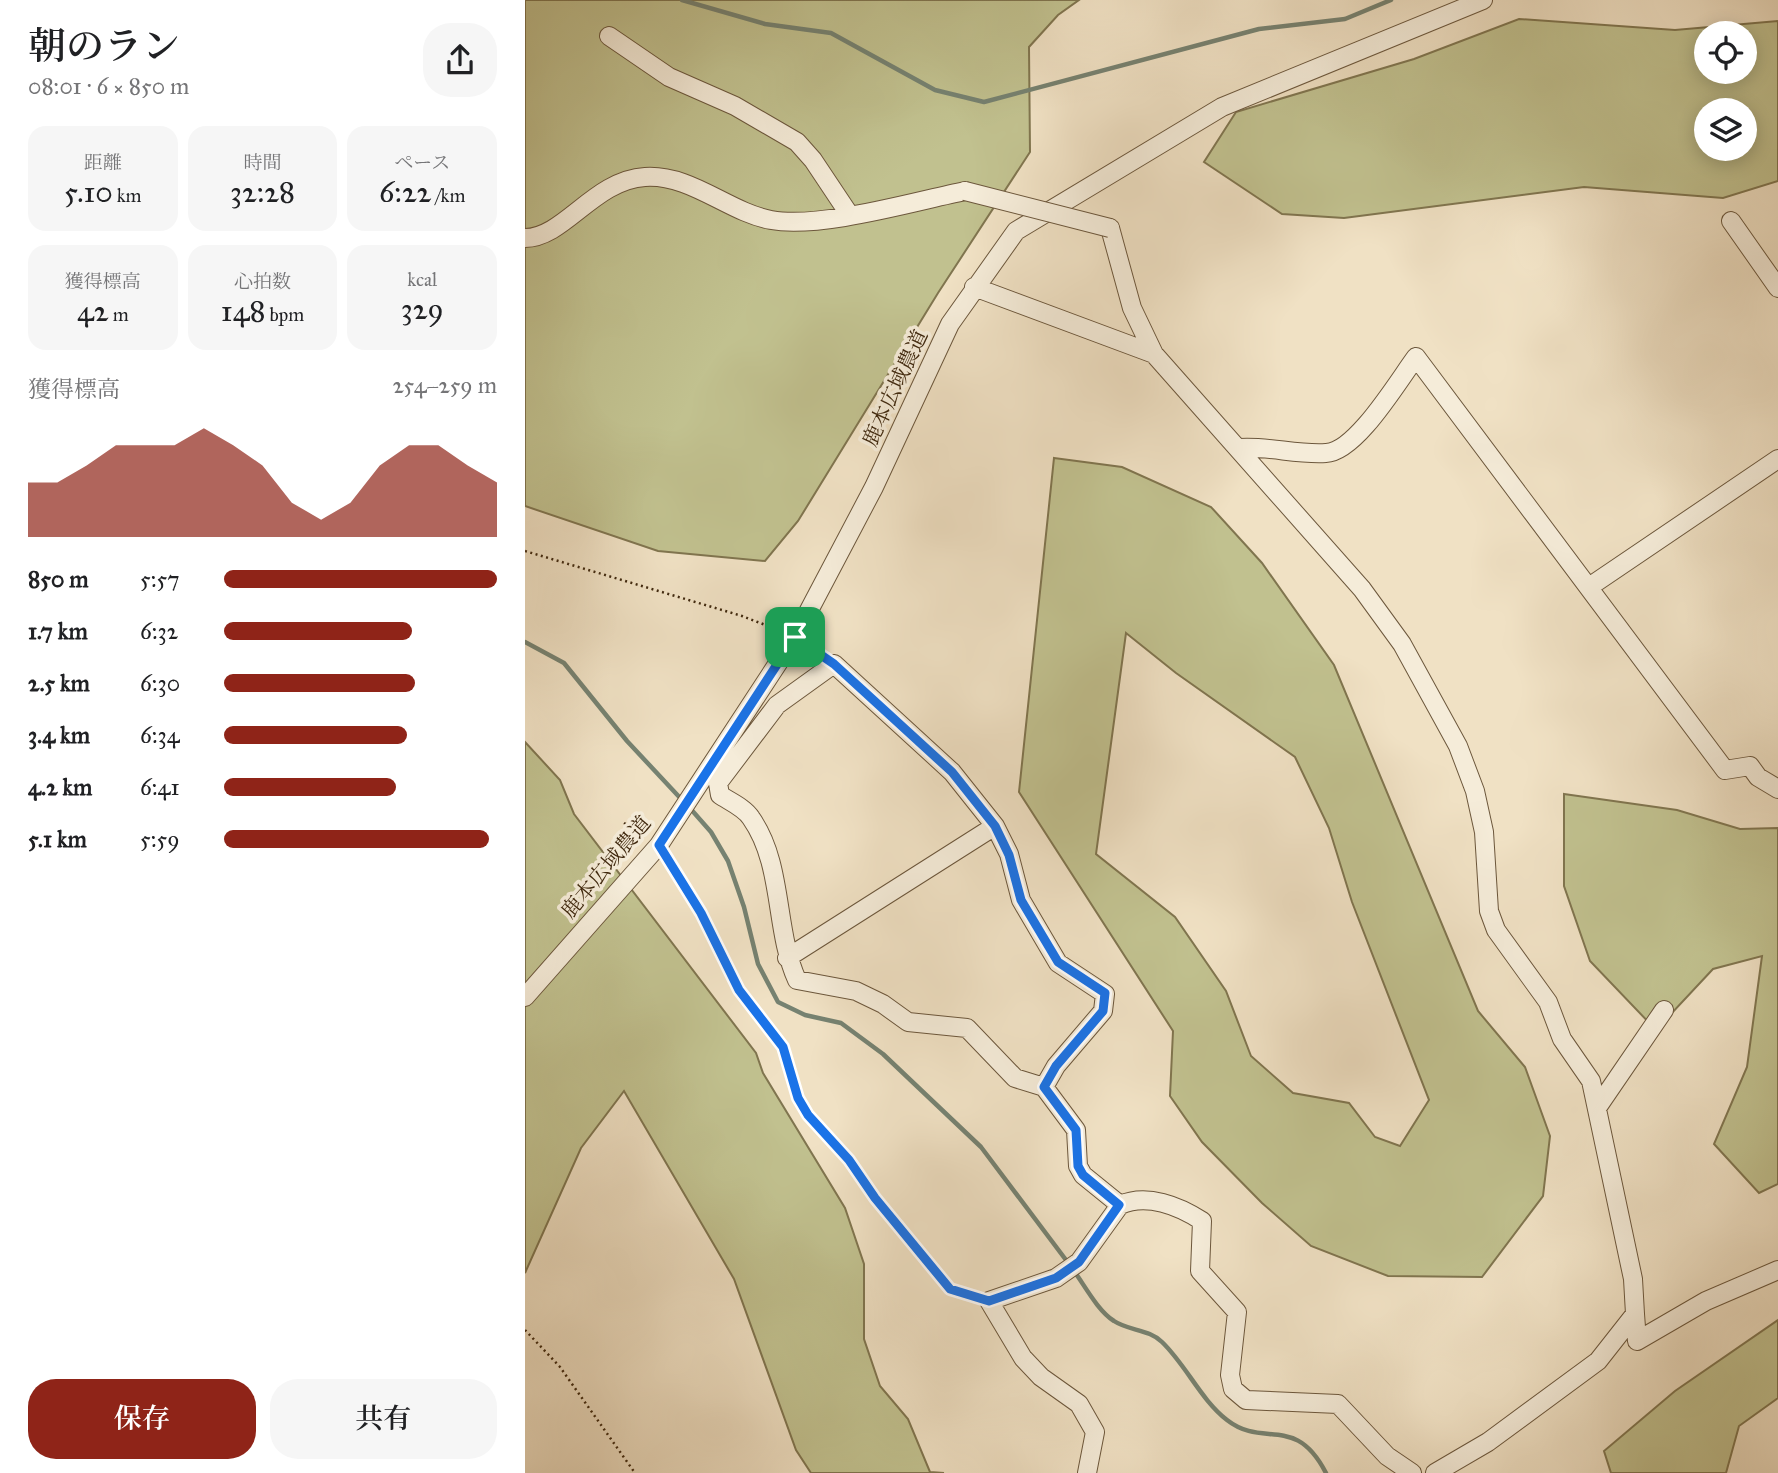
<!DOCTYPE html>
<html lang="ja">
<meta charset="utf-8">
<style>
body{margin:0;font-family:"IM FELL Great Primer","Noto Serif JP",serif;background:#f6f6f6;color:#202124;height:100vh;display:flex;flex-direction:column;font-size:26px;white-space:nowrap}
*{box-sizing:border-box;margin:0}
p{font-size:23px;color:#757577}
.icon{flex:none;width:38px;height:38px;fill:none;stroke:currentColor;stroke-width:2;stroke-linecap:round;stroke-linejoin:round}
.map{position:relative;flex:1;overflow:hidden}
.sheet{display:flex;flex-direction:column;background:#fff;width:525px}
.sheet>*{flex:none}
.controls{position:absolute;left:1169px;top:21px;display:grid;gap:14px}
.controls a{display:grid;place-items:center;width:63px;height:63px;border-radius:50%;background:#fff;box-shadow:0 4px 18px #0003;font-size:35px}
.pin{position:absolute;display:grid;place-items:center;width:60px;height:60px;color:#fff;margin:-30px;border-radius:14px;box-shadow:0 4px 10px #0006}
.round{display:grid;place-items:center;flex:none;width:74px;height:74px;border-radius:28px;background:#f6f6f6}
.overview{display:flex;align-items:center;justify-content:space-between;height:119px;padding:0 28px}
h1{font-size:38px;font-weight:600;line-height:52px}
.stats{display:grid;grid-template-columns:repeat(3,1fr);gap:10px;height:119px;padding:7px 28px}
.stats div{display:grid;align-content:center;border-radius:18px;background:#f6f6f6;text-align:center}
.stats b{font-size:30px;font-weight:600}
.stats small{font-size:19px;font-weight:400}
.stats p{font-size:19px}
.chart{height:196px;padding:14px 28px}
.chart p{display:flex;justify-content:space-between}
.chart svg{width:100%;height:126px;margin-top:7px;fill:#8f2418;opacity:.7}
.action{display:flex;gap:14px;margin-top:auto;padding:14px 28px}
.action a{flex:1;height:80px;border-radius:28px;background:#8f2418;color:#fff;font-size:28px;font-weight:600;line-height:80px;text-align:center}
.action a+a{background:#f6f6f6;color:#202124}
ul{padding:0 28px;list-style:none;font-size:23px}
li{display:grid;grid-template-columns:112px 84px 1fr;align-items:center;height:52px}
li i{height:18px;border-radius:9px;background:#8f2418}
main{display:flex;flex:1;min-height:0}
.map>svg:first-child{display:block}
.green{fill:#c1c18f;stroke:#80754f;stroke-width:2;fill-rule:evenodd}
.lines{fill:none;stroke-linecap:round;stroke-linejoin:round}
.stream{stroke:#768271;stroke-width:4.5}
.minor-casing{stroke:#6c573c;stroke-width:20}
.path{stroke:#40290f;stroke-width:2.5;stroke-dasharray:2 3.5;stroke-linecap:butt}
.minor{stroke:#f5ecd9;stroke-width:18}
.minor-bridge-casing{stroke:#6c573c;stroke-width:20;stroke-linecap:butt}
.minor-bridge{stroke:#f5ecd9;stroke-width:18}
.route-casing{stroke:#fff;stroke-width:14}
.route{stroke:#1a73e8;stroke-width:9}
.labels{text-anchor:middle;stroke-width:7;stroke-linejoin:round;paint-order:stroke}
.street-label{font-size:21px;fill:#40290f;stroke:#f5ecd9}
</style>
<main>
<section class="sheet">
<div class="overview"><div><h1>朝のラン</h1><p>08:01 · 6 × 850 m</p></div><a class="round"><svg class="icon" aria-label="share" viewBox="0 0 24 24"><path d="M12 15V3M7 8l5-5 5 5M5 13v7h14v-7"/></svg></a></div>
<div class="stats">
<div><p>距離</p><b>5.10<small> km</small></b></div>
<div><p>時間</p><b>32:28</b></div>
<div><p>ペース</p><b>6:22<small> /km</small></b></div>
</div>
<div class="stats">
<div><p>獲得標高</p><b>42<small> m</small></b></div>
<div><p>心拍数</p><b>148<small> bpm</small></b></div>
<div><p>kcal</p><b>329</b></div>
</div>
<div class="chart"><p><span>獲得標高</span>254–259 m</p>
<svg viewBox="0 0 160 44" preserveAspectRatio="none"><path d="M0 44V25L10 25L20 19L30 12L40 12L50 12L60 6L70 12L80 19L90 32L100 38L110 32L120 19L130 12L140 12L150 19L160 25V44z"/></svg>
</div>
<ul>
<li><b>850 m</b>5:57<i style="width:100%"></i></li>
<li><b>1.7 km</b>6:32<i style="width:69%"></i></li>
<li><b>2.5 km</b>6:30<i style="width:70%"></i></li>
<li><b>3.4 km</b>6:34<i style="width:67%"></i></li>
<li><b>4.2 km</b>6:41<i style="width:63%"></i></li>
<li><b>5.1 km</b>5:59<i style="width:97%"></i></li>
</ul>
<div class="action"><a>保存</a><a>共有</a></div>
</section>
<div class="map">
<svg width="1253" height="1473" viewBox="0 0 1253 1473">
<rect width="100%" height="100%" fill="#f0e1c4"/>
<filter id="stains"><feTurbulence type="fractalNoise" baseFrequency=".00286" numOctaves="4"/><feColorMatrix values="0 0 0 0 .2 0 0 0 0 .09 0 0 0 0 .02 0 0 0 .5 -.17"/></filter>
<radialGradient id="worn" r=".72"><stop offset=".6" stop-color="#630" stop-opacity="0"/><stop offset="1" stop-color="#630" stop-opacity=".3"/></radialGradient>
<path class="green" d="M0,0h554l-21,15 -29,32 1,105 -92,141 -140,228 -33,40 -107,-10 -133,-45z
M994,19l156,11 103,-9v160l-55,17 -139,-11 -240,31 -62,-4 -78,-52 32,-50 178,-53zM1220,33v39h-39v-39zM1220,110v39h-39v-39z
M529,458l68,9 89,40 51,56 72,102 144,346 47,56 25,69 -7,60 -61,81 -94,-1 -77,-30 -49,-43 -60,-61 -32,-46 3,-65 -154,-239zM601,633l50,40 119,84 34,71 23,74 77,198 -29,46 -25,-9 -26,-34 -56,-10 -42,-37 -25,-65 -51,-74 -79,-63z
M0,742l35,38 14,34 182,239 7,20 82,135 19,56v75l16,47 28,33 22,53 14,1h-133l-15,-23 -62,-171 -110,-188 -43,57 -56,125z
M1039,794l113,16 63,19 38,-1v356l-19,9 -45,-49 33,-77 15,-111 -49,13 -57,61 -66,-69 -26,-75z
M1253,1320v78l-39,28 -13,47h-115l-7,-22 71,-60z"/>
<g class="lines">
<path class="stream" d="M157,0l83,24 66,9 104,57 49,12 275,-73 86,-10 46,-19
M0,642l39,21 63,78 56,60
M164,807l22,25 17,29 16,46 14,57 20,38 27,13 36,8 42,31 98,93 88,117
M549,1271c11,15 24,40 40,50 15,10 35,8 48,21 24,23 39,58 65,78 37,29 68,-7 99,53"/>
<defs>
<path id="minor" d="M84,36l60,41 66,29 62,36 16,18 36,54
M1206,221l47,67
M585,228l22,80 22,46 208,235 40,55 56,102 17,45 9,41 5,79 7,19 52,72 14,37 29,42 42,198 2,35 -37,47 -110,81 -53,31
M0,238c39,0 69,-58 120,-61 46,-3 83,35 126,43 49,9 141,-18 194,-29
M449,287l180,67
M715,448c29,-2 57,7 86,5 30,-1 72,-72 90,-96l309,413 25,-4 8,11 20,12
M1064,587l189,-128
M262,958l208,-132
M0,997l134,-152 136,-208 79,-150 76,-163 66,-93 206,-124 261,-107
M519,1087l12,-21 47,-55 2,-17 -47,-31 -37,-63 -12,-46 -14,-28 -43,-54 -118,-108 -57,41 -59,78 2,12c9,6 25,13 31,23 33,47 23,111 46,162l59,11 27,13 25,18 59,6 48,50 29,9 32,43 2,36 5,9 37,30 -41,57 -23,16 -67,23 34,57 18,19 38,27 16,28 -8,41
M1072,1108l67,-98
M595,1205c27,-12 59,1 82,16l-2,50 37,41 -7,63 3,14 13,11 92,4 49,52 25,17
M1110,1314l2,27 69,-40 72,-31"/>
</defs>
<use href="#minor" class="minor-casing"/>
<path class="path" d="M0,551l217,65 39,15
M283,646l12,8
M99,823l22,14
M142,859l33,54 39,77 44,57 15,51 10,17 41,45 26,38 75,91 26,8
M0,1330l35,37 75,106"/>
<use href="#minor" class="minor"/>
<defs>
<path id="minor-bridge" d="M440,191l145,37"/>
</defs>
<use href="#minor-bridge" class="minor-bridge-casing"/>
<use href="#minor-bridge" class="minor-bridge"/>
</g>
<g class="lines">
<defs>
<path id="route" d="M270,637l39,27 118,108 43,54 14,29 12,45 37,62 47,31 -2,18 -47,55 -12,21 32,43 2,36 5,9 36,30 -40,57 -23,16 -67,23 -39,-12 -75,-91 -26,-38 -41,-45 -10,-17 -15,-51 -44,-57 -38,-77 -42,-68z"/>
</defs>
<use href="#route" class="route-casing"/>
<use href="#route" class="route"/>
</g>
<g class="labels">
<g class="street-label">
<text transform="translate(370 388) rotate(-65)" y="7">鹿本広域農道</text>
<text transform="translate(81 867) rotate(-50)" y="7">鹿本広域農道</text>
</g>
</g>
<rect width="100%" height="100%" filter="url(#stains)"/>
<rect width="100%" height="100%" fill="url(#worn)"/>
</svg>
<div class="controls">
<a><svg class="icon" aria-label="locate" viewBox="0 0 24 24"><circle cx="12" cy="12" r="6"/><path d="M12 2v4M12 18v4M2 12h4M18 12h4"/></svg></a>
<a><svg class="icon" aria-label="layers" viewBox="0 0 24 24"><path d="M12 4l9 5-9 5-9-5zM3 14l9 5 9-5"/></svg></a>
</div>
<div class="pin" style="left:270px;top:637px;background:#1e9e55"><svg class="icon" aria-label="arrive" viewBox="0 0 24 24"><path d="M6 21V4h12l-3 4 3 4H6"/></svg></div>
</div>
</main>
